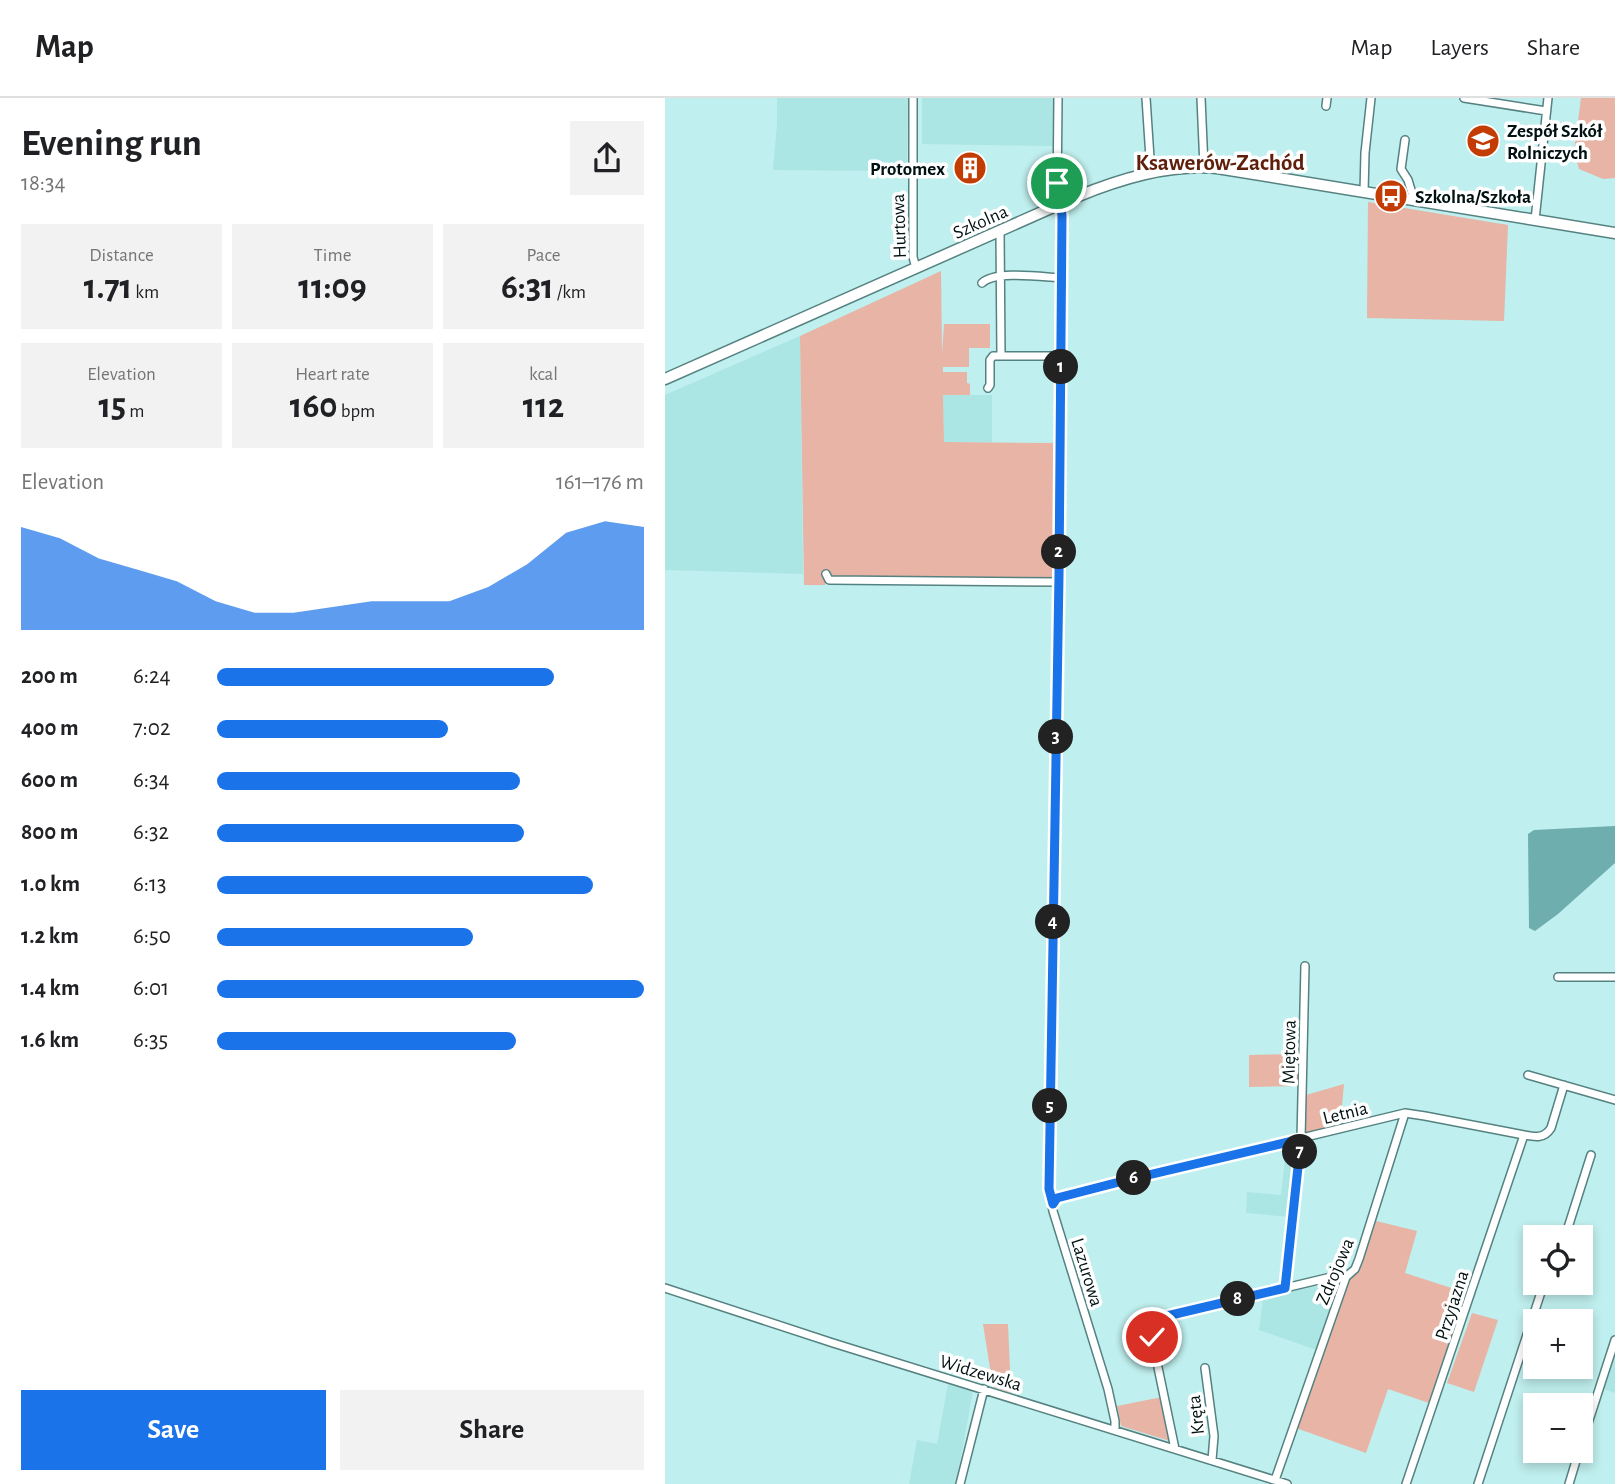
<!DOCTYPE html>
<meta charset="utf-8">
<style>
body{margin:0;font-family:"Alegreya Sans",sans-serif;background:#f2f2f2;color:#202124;height:100vh;display:flex;flex-direction:column;font-size:26px;white-space:nowrap}
*{box-sizing:border-box;margin:0}
p{font-size:23px;color:#757577}
.icon{flex:none;width:38px;height:38px;fill:none;stroke:currentColor;stroke-width:2;stroke-linecap:round;stroke-linejoin:round}
.map{position:relative;flex:1;overflow:hidden}
.details{display:flex;flex-direction:column;background:#fff;width:665px}
.details>*{flex:none}
.fabs{position:absolute;left:858px;top:1127px;display:grid;gap:14px}
.fabs a{display:grid;place-items:center;width:70px;height:70px;border-radius:0px;background:#fff;box-shadow:0 4px 10px #0003;font-size:35px}
.pin{position:absolute;display:grid;place-items:center;width:60px;height:60px;color:#fff;margin:-30px;border:4px solid #fff;border-radius:50%;box-shadow:0 2px 7px #0007}
.km{position:absolute;width:35px;height:35px;margin:-18px;border-radius:50%;background:#222;color:#fff;font-size:19px;line-height:35px;text-align:center}
.round{display:grid;place-items:center;flex:none;width:74px;height:74px;border-radius:0px;background:#f2f2f2}
.overview{display:flex;align-items:center;justify-content:space-between;height:119px;padding:0 21px}
h1{font-size:38px;font-weight:700;line-height:52px}
.figures{display:grid;grid-template-columns:repeat(3,1fr);gap:10px;height:119px;padding:7px 21px}
.figures div{display:grid;align-content:center;border-radius:0px;background:#f2f2f2;text-align:center}
.figures b{font-size:35px;font-weight:700}
.figures small{font-size:19px;font-weight:400}
.figures p{font-size:19px}
.chart{height:196px;padding:14px 21px}
.chart p{display:flex;justify-content:space-between}
.chart svg{width:100%;height:126px;margin-top:7px;fill:#1a73e8;opacity:.7}
.primary-button{display:flex;gap:14px;margin-top:auto;padding:14px 21px}
.primary-button a{flex:1;height:80px;border-radius:0px;background:#1a73e8;color:#fff;font-size:28px;font-weight:700;line-height:80px;text-align:center}
.primary-button a+a{background:#f2f2f2;color:#202124}
ul{padding:0 21px;list-style:none;font-size:23px}
li{display:grid;grid-template-columns:112px 84px 1fr;align-items:center;height:52px}
li i{height:18px;border-radius:9px;background:#1a73e8}
header{display:flex;align-items:center;gap:42px;box-sizing:border-box;height:98px;padding:0 35px;background:#fff;border-bottom:2px solid #e0e0e0}
header strong{font-size:33px}
nav{display:flex;gap:38px;margin-inline-start:auto;font-size:24px}
main{display:flex;flex:1;min-height:0}
.map>svg:first-child{display:block}
.built{fill:#abe5e4}
.green{fill:#e7b4a5}
.water{fill:#6faeae}
.lines{fill:none;stroke-linecap:round;stroke-linejoin:round}
.street-casing{stroke:#558281;stroke-width:10}
.secondary-casing{stroke:#558281;stroke-width:13}
.street{stroke:#fff;stroke-width:7}
.secondary{stroke:#fff;stroke-width:10}
.route-casing{stroke:#fff;stroke-width:14}
.route{stroke:#1a73e8;stroke-width:9}
.labels{text-anchor:middle;stroke-width:7;stroke-linejoin:round;paint-order:stroke}
.poi-label{font-size:19px;font-weight:bold;fill:#011111;stroke:#fff;text-anchor:start}
.street-label{font-size:19px;fill:#011111;stroke:#fff}
.quarter-label{font-size:23px;font-weight:bold;fill:#601f0a;stroke:#fff}
</style>
<header>
<strong>Map</strong>
<nav><a>Map</a><a>Layers</a><a>Share</a></nav>
</header>
<main>
<section class="details">
<div class="overview"><div><h1>Evening run</h1><p>18:34</p></div><a class="round"><svg class="icon" aria-label="share" viewBox="0 0 24 24"><path d="M12 15V3M7 8l5-5 5 5M5 13v7h14v-7"/></svg></a></div>
<div class="figures">
<div><p>Distance</p><b>1.71<small> km</small></b></div>
<div><p>Time</p><b>11:09</b></div>
<div><p>Pace</p><b>6:31<small> /km</small></b></div>
</div>
<div class="figures">
<div><p>Elevation</p><b>15<small> m</small></b></div>
<div><p>Heart rate</p><b>160<small> bpm</small></b></div>
<div><p>kcal</p><b>112</b></div>
</div>
<div class="chart"><p><span>Elevation</span>161–176 m</p>
<svg viewBox="0 0 160 44" preserveAspectRatio="none"><path d="M0 44V8L10 12L20 19L30 23L40 27L50 34L60 38L70 38L80 36L90 34L100 34L110 34L120 29L130 21L140 10L150 6L160 8V44z"/></svg>
</div>
<ul>
<li><b>200 m</b>6:24<i style="width:79%"></i></li>
<li><b>400 m</b>7:02<i style="width:54%"></i></li>
<li><b>600 m</b>6:34<i style="width:71%"></i></li>
<li><b>800 m</b>6:32<i style="width:72%"></i></li>
<li><b>1.0 km</b>6:13<i style="width:88%"></i></li>
<li><b>1.2 km</b>6:50<i style="width:60%"></i></li>
<li><b>1.4 km</b>6:01<i style="width:100%"></i></li>
<li><b>1.6 km</b>6:35<i style="width:70%"></i></li>
</ul>
<div class="primary-button"><a>Save</a><a>Share</a></div>
</section>
<div class="map">
<svg width="950" height="1386" viewBox="0 0 950 1386">
<rect width="100%" height="100%" fill="#bfefee"/>
<path class="built" d="M112,0h131l-1,73 -134,-1 4,-45z
M257,0h133l-1,48 -132,-2z
M135,238l3,238 -138,-4v-175z
M278,297h49v47l-48,1z
M634,1049l-8,70 -45,-4 1,-21 34,3 5,-45z
M660,1186l10,12 -18,54 -58,-20 4,-32z
M950,1258v37l-11,-4z
M283,1286l25,7 -17,93h-47l8,-44 20,4z"/>
<path class="green" d="M916,0h34v80l-12,1 -24,-10 -5,-18z
M703,104l140,23 -4,96 -137,-3z
M276,173l1,83 2,-30h46v24h-21v19h-26v5h24v11l3,1v11h-27l1,47 114,1 -1,135 -232,-2v9h-21l-4,-249z
M636,956l-1,32 -51,1v-32z
M679,986l-4,42 -35,9 1,-40z
M711,1123l41,10 -12,42 62,20 -38,110 -41,-14 -22,64 -70,-25 52,-146 12,-13z
M807,1215l26,7 -24,72 -27,-9z
M318,1226h25l3,69 -18,-6z
M497,1299l8,44 -49,-15 -4,-20z"/>
<path class="water" d="M950,728v37l-57,51 -23,17 -6,-3 -1,-94 6,-4z"/>
<g class="lines">
<defs>
<path id="street" d="M248,0v159l3,11
M393,0l-1,103 4,7 1,8 -3,359 -10,614 4,22 55,178 7,32v9
M481,0l5,75
M536,0l3,69
M799,0l82,13
M661,8l1,-8
M740,42l-4,29 7,11 6,20
M699,94l1,-39 6,-55
M870,122l13,-122
M335,133l1,125
M317,185c13,-13 61,-6 79,-5
M323,290l2,-3v-25l3,-4h68
M161,476l3,6 230,2
M893,879h57
M863,977l87,25
M388,1106l4,-6 70,-18 278,-67 20,3 99,19c11,2 20,4 27,-7l13,-43
M900,1139l26,-82
M0,1190l168,55 454,141
M620,1190l16,-149 4,-173
M540,1270l9,68 -2,24
M915,1350l35,-108
M510,1351l-25,-120v-5l1,-4 180,-43h15
M610,1382l71,-203 9,-8 4,-10 46,-146
M295,1386l24,-95
M741,1386l118,-349
M813,1386l66,-201
M904,1386l10,-33"/>
<path id="secondary" d="M0,281l411,-182c44,-18 92,-33 141,-29l398,65"/>
</defs>
<use href="#street" class="street-casing"/>
<use href="#secondary" class="secondary-casing"/>
<use href="#street" class="street"/>
<use href="#secondary" class="secondary"/>
</g>
<g class="lines">
<defs>
<path id="route" d="M392,85v18l4,7 1,8 -3,359 -10,614 4,15 4,-6 70,-18 174,-41 -16,149 -131,31 -4,5 2,13"/>
</defs>
<use href="#route" class="route-casing"/>
<use href="#route" class="route"/>
</g>
<defs>
<symbol id="school-disc" viewBox="-11 -11 22 22"><circle r="9.5" fill="#c33c04" stroke="#fff"/><path d="M0-5L7-2L0 1L-7-2ZM-4 1L0 2.5L4 1V4Q0 6-4 4Z" fill="#fff"/></symbol>
<symbol id="building-disc" viewBox="-11 -11 22 22"><circle r="9.5" fill="#c33c04" stroke="#fff"/><path d="M-4-6H4V6H1V3H-1V6H-4ZM-2.5-4.3h1.7v1.8h-1.7ZM.8-4.3h1.7v1.8H.8ZM-2.5-1h1.7V.8h-1.7ZM.8-1h1.7V.8H.8Z" fill="#fff"/></symbol>
<symbol id="bus-disc" viewBox="-11 -11 22 22"><circle r="9.5" fill="#c33c04" stroke="#fff"/><path d="M-5-6H5V4H4V6H2V4H-2V6H-4V4H-5ZM-3.5-4V0h7V-4ZM-3.5 1.2v1.5H-2V1.2ZM2 1.2v1.5H3.5V1.2Z" fill="#fff"/></symbol>
</defs>
<g fill-rule="evenodd">
<use href="#school-disc" x="799" y="24" width="38" height="38"/>
<use href="#building-disc" x="286" y="51" width="38" height="38"/>
<use href="#bus-disc" x="707" y="79" width="38" height="38"/>
</g>
<g class="labels">
<g class="poi-label">
<text x="842" y="39">Zespół Szkół<tspan x="842" dy="22">Rolniczych</tspan></text>
<text x="280" y="77" text-anchor="end">Protomex</text>
<text x="750" y="105">Szkolna/Szkoła</text>
</g>
<g class="street-label">
<text transform="translate(315 123) rotate(-24)" y="7">Szkolna</text>
<text transform="translate(233 128) rotate(-92)" y="7">Hurtowa</text>
<text transform="translate(623 954) rotate(-89)" y="7">Miętowa</text>
<text transform="translate(680 1014) rotate(-14)" y="7">Letnia</text>
<text transform="translate(669 1173) rotate(-67)" y="7">Zdrojowa</text>
<text transform="translate(423 1174) rotate(73)" y="7">Lazurowa</text>
<text transform="translate(786 1207) rotate(-72)" y="7">Przyjazna</text>
<text transform="translate(316 1274) rotate(17)" y="7">Widzewska</text>
<text transform="translate(530 1317) rotate(-96)" y="7">Kręta</text>
</g>
<g class="quarter-label">
<text x="555" y="72">Ksawerów-Zachód</text>
</g>
</g>
</svg>
<div class="fabs">
<a><svg class="icon" aria-label="locate" viewBox="0 0 24 24"><circle cx="12" cy="12" r="6"/><path d="M12 2v4M12 18v4M2 12h4M18 12h4"/></svg></a>
<a>+</a>
<a>−</a>
</div>
<div class="pin" style="left:392px;top:85px;background:#1e9e55"><svg class="icon" aria-label="arrive" viewBox="0 0 24 24"><path d="M6 21V4h12l-3 4 3 4H6"/></svg></div>
<div class="pin" style="left:487px;top:1239px;background:#d93025"><svg class="icon" aria-label="check" viewBox="0 0 24 24"><path d="M5 12l5 5 9-10"/></svg></div>
<b class="km" style="left:396px;top:269px">1</b>
<b class="km" style="left:394px;top:454px">2</b>
<b class="km" style="left:391px;top:639px">3</b>
<b class="km" style="left:388px;top:824px">4</b>
<b class="km" style="left:385px;top:1008px">5</b>
<b class="km" style="left:469px;top:1080px">6</b>
<b class="km" style="left:635px;top:1054px">7</b>
<b class="km" style="left:573px;top:1201px">8</b>
</div>
</main>
